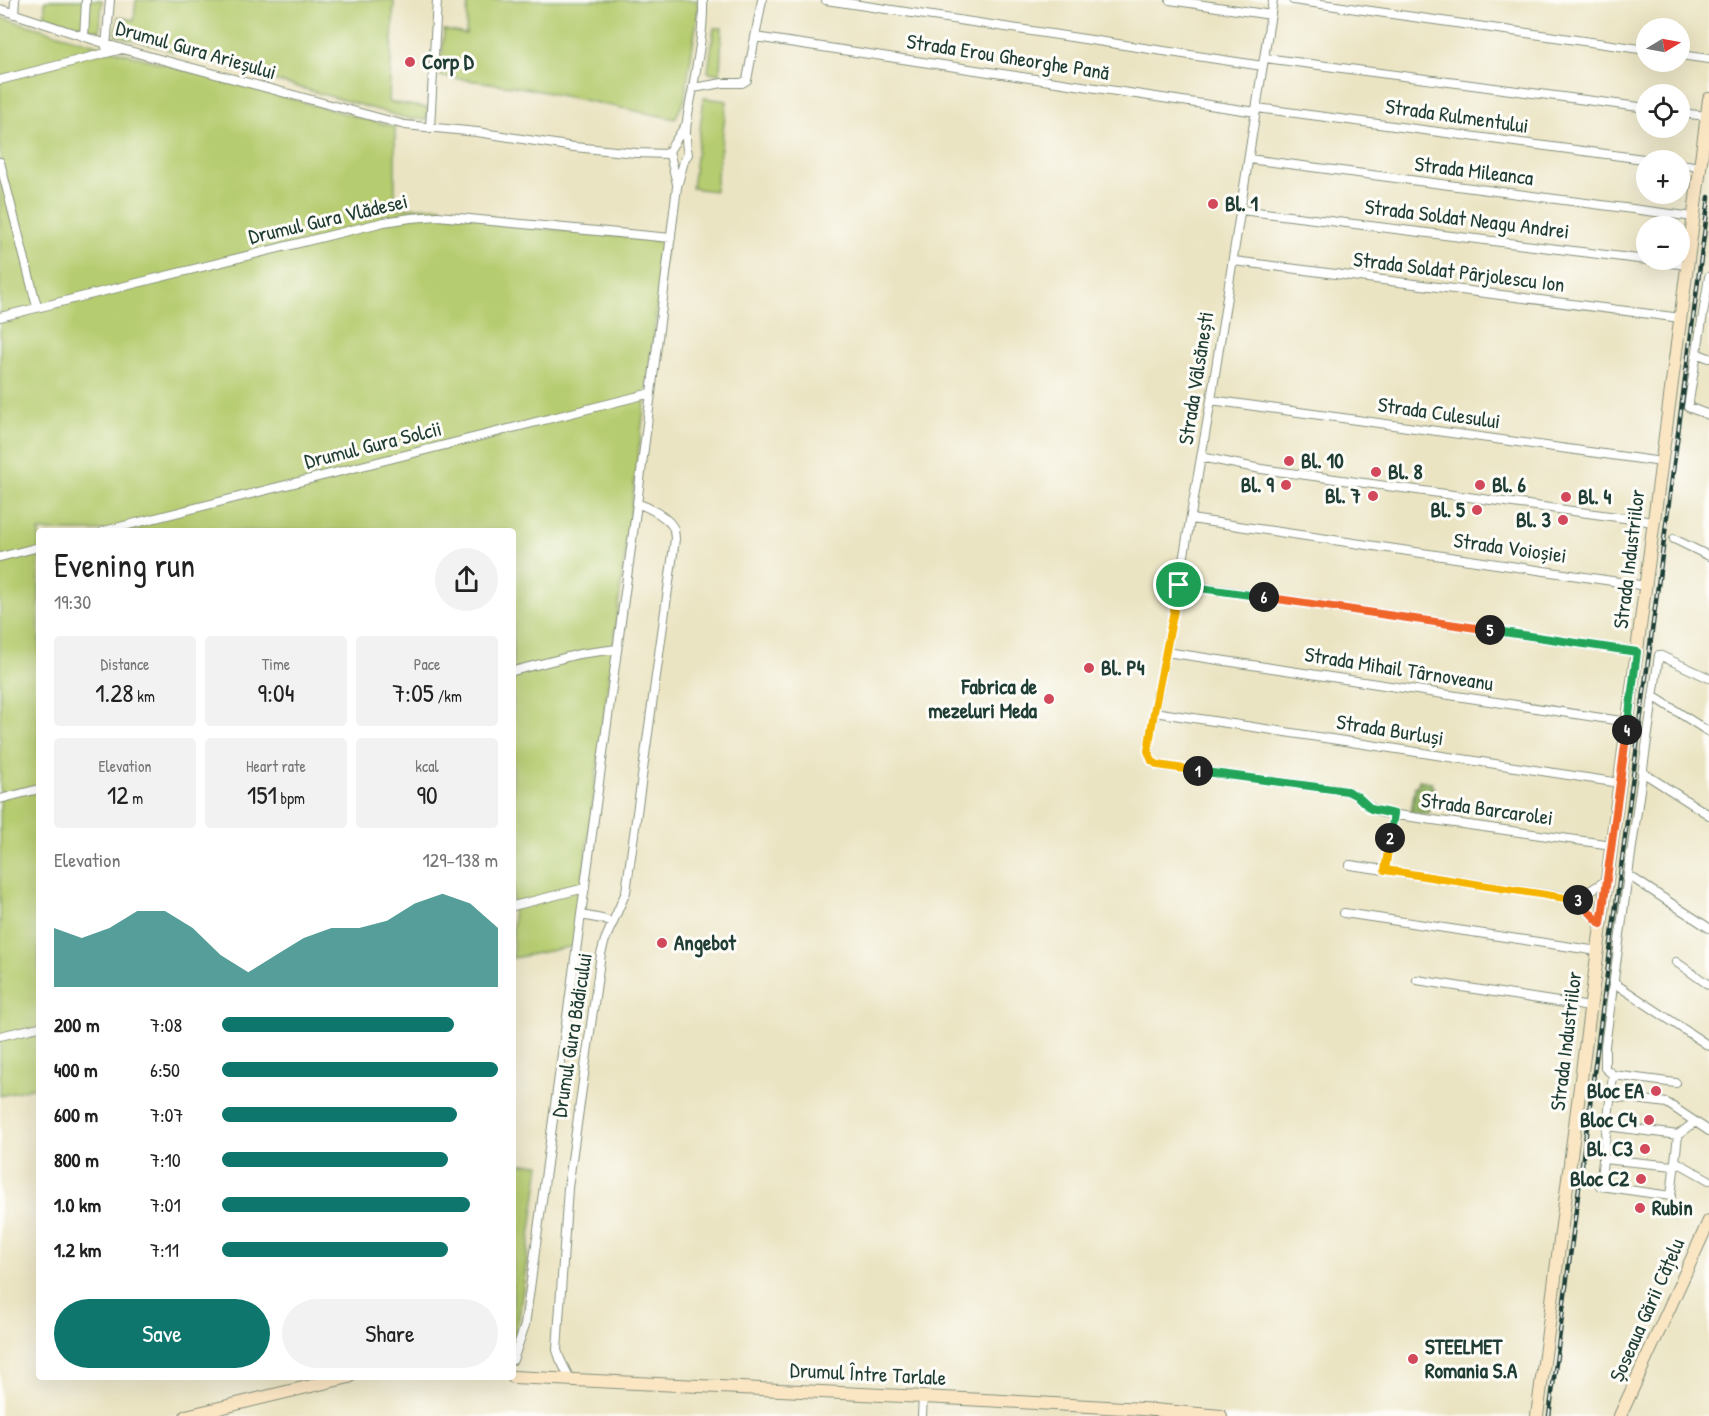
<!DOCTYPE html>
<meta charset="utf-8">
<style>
body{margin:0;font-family:"Patrick Hand",sans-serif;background:#f2f2f2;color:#222;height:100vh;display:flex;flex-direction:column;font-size:22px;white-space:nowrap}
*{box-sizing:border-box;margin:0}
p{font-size:20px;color:#767676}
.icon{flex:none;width:33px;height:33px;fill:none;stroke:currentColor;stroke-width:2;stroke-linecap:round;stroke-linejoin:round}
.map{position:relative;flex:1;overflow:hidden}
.sheet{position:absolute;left:36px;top:528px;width:480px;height:852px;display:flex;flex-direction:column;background:#fff;border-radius:6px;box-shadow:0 6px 24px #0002}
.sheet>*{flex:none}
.needle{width:39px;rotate:80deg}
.controls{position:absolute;left:1636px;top:18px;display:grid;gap:12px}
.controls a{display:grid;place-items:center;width:54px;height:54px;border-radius:50%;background:#fff;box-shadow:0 6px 24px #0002;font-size:30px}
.pin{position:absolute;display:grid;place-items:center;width:51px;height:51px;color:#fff;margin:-26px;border:3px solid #fff;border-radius:50%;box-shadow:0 2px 6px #0007}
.km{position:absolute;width:30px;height:30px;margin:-15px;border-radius:50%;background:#222;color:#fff;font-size:16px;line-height:30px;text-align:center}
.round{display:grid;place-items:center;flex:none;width:63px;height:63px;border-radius:32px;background:#f2f2f2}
.headline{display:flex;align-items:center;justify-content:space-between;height:102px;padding:0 18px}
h1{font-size:33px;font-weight:600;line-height:45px}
.figures{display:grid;grid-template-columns:repeat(3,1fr);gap:9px;height:102px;padding:6px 18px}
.figures div{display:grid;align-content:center;border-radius:6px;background:#f2f2f2;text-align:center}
.figures b{font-size:26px;font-weight:600}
.figures small{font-size:16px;font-weight:400}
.figures p{font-size:16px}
.chart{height:168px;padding:12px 18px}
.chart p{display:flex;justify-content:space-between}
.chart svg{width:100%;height:108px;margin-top:6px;fill:#0f766e;opacity:.7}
.action{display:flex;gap:12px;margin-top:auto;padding:12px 18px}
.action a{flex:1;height:69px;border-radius:36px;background:#0f766e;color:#fff;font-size:24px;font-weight:600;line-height:69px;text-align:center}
.action a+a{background:#f2f2f2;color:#222}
ul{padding:0 18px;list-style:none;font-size:20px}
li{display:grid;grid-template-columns:96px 72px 1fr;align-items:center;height:45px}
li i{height:15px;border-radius:8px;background:#0f766e}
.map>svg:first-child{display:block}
.green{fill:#b6cc70;stroke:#6a8452;stroke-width:1.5}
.forest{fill:#90b062;stroke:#58764b;stroke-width:1.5}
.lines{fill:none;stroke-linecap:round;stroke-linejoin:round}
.street-casing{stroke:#85907c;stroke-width:10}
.secondary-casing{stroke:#85907c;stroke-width:14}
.street{stroke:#fff;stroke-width:8}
.secondary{stroke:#fbe6c4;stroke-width:12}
.rail-casing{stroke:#1f3d34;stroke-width:4.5}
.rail{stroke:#fdfcf7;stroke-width:2;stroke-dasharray:7;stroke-linecap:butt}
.split-1-casing{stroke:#fff;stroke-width:12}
.split-2-casing{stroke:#fff;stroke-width:12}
.split-3-casing{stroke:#fff;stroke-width:12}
.split-4-casing{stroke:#fff;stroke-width:12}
.split-5-casing{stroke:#fff;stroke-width:12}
.split-6-casing{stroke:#fff;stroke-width:12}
.split-7-casing{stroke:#fff;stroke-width:12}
.split-1{stroke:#f5b400;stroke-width:8}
.split-2{stroke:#22a559;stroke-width:8}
.split-3{stroke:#f5b400;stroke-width:8}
.split-4{stroke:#f0652b;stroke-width:8}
.split-5{stroke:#22a559;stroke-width:8}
.split-6{stroke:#f0652b;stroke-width:8}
.split-7{stroke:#22a559;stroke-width:8}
.poi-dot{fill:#d1495b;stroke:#fdfcf7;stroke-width:2}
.labels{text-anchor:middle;stroke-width:6;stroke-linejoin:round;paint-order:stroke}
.street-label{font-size:21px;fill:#1f3d34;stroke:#fdfcf7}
.poi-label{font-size:21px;font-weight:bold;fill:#1f3d34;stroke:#fdfcf7;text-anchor:start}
</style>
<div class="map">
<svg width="1709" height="1416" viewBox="0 0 1709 1416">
<rect width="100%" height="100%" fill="#fdfcf7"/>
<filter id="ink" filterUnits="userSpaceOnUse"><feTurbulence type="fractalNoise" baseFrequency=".0167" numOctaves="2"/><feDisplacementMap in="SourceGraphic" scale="12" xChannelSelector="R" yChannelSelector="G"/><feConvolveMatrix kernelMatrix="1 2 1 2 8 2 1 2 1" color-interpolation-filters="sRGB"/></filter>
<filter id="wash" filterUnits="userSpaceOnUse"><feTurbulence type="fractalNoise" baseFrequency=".008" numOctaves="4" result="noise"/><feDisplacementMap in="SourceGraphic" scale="24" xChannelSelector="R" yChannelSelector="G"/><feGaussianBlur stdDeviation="1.35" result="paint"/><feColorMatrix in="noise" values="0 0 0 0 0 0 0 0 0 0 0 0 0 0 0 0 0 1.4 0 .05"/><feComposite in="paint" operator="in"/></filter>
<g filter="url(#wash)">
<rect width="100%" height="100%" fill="#ebe4c3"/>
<path class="green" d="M45,0h57l-2,31 -55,-14z
M136,0h258l-5,102 39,6 -2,12 -20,-2 -290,-83 2,-18 16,3z
M468,0h229l1,13 -14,88 -9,18 -150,-31 -85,-12 4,-46 22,4z
M0,17l120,35 275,75v81l46,-1v6l53,4 -1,6 173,18 -92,705 -61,12v-427h-474v555l-39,10z
M714,28h8l-2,46 -12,-2z
M704,98l23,3 -12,90 -23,-3z
M513,1164h27l-24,174 -3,5z"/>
<path class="forest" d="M1419,780l13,2 -1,4 3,1 -5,27 -18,-2 4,-26h2z"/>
</g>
<g filter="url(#ink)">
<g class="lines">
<defs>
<path id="street" d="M826,0l437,66
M1170,0l101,15
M1273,0l-62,400 -32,184 -27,142c-3,14 -7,26 2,37l8,3 185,25c14,5 19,17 36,22l229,32
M1293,0l354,50
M0,9l122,40 283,76 72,7 97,15 62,6 32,1
M14,14l1,-14
M84,37l2,-37
M755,37l501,75
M106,47l4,-47
M1680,55l29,4
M1265,58l382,50
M0,80l122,-31
M693,88l30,-5h19l5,-3 15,-80
M1257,108l394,52
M1680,113l27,3
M430,128l7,-128
M1249,159l445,58
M0,162l37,145
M1680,164l20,3
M677,184l-8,-33 16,-25
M1241,210l446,55
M1234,261l447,57
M1709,277l-21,130 21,8
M0,317l384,-95 27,-4 27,-2 233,22
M1698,354l11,4
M1211,400l451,62
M1201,457l60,12 393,53
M1191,519l455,67
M104,531l547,-138
M1674,539l35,17
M0,557l39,-10
M1179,584l458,68
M1166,652l462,70
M513,671l66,-17 38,-5
M1653,696l56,36
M1154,712l466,71
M1642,772l67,43
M0,799l39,-10
M1394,814l-9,56 192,29 24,25
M1350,865l35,5
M1628,875l81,53
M1577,899l30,-19
M513,906l72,-18
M1344,913l254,38
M581,915l21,4 11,4
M1676,962l33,23
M1417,980l173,27
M1614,983l95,63
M0,1036l39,-9
M1613,1075l-8,-7v-22l23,-171 31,-220 50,23
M1676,1083l-63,-8 -13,111 71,10 7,-61 17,-13
M1611,1096l56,7 42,28
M1607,1126l71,9
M1603,1159l71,7
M1675,1161l34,19
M513,1360l12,-35 112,-821 40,-317 7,-26 4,-7c-5,-19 0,-41 4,-61 5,-30 12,-62 11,-93
M570,1379l-10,-20 -3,-9 11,-162 33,-234 4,-14 21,-48 49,-353c0,-1 -1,-9 -1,-10 -5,-11 -26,-23 -37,-25
M922,1416l1,-20"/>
<path id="secondary" d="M513,1377l471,23 158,9 79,7
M186,1416l163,-39
M1537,1416l172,-1317
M1620,1416l89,-195"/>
</defs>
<use href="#street" class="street-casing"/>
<use href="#secondary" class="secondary-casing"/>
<use href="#street" class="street"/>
<use href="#secondary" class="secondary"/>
<defs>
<path id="rail" d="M1549,1416l160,-1219"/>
</defs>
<use href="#rail" class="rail-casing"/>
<use href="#rail" class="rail"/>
</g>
</g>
<g class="lines" filter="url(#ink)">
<defs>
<path id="split-1" d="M1179,585l-25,127 -6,39 4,10 6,4 40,6"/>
<path id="split-2" d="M1198,771l149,20 10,5 14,13 23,5 -4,24"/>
<path id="split-3" d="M1390,838l-5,32 193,30"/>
<path id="split-4" d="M1578,900l23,24 26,-194"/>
<path id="split-5" d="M1490,630l147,22 -10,78"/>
<path id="split-6" d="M1264,597l226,33"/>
<path id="split-7" d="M1179,585l85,12"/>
</defs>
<use href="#split-1" class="split-1-casing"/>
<use href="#split-2" class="split-2-casing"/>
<use href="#split-3" class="split-3-casing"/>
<use href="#split-4" class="split-4-casing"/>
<use href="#split-5" class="split-5-casing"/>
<use href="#split-6" class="split-6-casing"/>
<use href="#split-7" class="split-7-casing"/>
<use href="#split-1" class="split-1"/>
<use href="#split-2" class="split-2"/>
<use href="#split-3" class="split-3"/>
<use href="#split-4" class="split-4"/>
<use href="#split-5" class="split-5"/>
<use href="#split-6" class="split-6"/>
<use href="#split-7" class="split-7"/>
</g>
<g class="poi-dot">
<circle cx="410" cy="62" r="6"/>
<circle cx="1213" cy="204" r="6"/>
<circle cx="1289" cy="461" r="6"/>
<circle cx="1376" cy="472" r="6"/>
<circle cx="1286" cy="485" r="6"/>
<circle cx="1480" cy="485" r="6"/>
<circle cx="1373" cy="496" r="6"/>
<circle cx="1566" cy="497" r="6"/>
<circle cx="1477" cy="510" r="6"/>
<circle cx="1563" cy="520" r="6"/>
<circle cx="1089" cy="668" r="6"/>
<circle cx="1049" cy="699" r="6"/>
<circle cx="662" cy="943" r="6"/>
<circle cx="1656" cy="1091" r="6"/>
<circle cx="1649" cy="1120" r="6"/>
<circle cx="1645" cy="1149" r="6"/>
<circle cx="1641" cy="1179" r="6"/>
<circle cx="1640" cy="1208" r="6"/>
<circle cx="1413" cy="1359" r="6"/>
</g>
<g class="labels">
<g class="street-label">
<text transform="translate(196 50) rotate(16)" y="7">Drumul Gura Arieșului</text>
<text transform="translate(1008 57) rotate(9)" y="7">Strada Erou Gheorghe Pană</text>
<text transform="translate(1457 116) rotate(8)" y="7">Strada Rulmentului</text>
<text transform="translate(1474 171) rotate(7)" y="7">Strada Mileanca</text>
<text transform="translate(328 219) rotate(-13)" y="7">Drumul Gura Vlădesei</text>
<text transform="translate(1467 219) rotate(7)" y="7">Strada Soldat Neagu Andrei</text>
<text transform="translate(1459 272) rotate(7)" y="7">Strada Soldat Pârjolescu Ion</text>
<text transform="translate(1196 378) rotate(-81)" y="7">Strada Vâlsănești</text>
<text transform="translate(1439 413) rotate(8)" y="7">Strada Culesului</text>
<text transform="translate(373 445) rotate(-14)" y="7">Drumul Gura Solcii</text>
<text transform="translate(1510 548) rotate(8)" y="7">Strada Voioșiei</text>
<text transform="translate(1629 559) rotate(-83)" y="7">Strada Industriilor</text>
<text transform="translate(1399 669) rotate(9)" y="7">Strada Mihail Târnoveanu</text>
<text transform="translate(1390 730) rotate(9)" y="7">Strada Burluși</text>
<text transform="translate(1487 809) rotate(8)" y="7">Strada Barcarolei</text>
<text transform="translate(572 1035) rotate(-81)" y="7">Drumul Gura Bădicului</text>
<text transform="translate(1566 1041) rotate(-83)" y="7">Strada Industriilor</text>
<text transform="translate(1647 1310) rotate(-66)" y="7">Șoseaua Gării Cățelu</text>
<text transform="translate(868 1374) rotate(3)" y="7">Drumul Între Tarlale</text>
</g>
<g class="poi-label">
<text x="422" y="69">Corp D</text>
<text x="1225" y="211">Bl. 1</text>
<text x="1301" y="468">Bl. 10</text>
<text x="1388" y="479">Bl. 8</text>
<text x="1274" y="492" text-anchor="end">Bl. 9</text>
<text x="1492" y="492">Bl. 6</text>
<text x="1361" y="503" text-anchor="end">Bl. 7</text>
<text x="1578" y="504">Bl. 4</text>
<text x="1465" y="517" text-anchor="end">Bl. 5</text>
<text x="1551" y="527" text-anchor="end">Bl. 3</text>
<text x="1101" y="675">Bl. P4</text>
<text x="1037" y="694" text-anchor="end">Fabrica de<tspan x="1037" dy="24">mezeluri Meda</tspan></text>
<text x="674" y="950">Angebot</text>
<text x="1644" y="1098" text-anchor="end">Bloc EA</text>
<text x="1637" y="1127" text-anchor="end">Bloc C4</text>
<text x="1633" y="1156" text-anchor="end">Bl. C3</text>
<text x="1629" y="1186" text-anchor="end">Bloc C2</text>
<text x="1652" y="1215">Rubin</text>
<text x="1425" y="1354">STEELMET<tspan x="1425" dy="24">Romania S.A</tspan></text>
</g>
</g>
</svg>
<div class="controls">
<a><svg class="needle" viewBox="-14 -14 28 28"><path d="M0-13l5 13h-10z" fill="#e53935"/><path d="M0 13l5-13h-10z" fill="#767676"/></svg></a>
<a><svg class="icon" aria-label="locate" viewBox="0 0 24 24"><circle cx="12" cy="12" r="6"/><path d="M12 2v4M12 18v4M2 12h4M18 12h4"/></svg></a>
<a>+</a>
<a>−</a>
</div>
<div class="pin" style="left:1179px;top:585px;background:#1e9e55"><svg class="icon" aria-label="arrive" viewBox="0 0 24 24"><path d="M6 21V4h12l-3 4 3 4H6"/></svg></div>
<b class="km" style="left:1198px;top:771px">1</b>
<b class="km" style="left:1390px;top:838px">2</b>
<b class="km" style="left:1578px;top:900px">3</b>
<b class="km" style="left:1627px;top:730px">4</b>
<b class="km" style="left:1490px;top:630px">5</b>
<b class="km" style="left:1264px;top:597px">6</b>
<section class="sheet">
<div class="headline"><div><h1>Evening run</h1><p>19:30</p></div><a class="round"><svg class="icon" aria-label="share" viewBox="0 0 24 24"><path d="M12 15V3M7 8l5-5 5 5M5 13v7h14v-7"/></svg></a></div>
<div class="figures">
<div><p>Distance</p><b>1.28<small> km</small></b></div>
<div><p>Time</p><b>9:04</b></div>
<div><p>Pace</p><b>7:05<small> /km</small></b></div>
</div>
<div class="figures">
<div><p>Elevation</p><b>12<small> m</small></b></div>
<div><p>Heart rate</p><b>151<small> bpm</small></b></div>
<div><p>kcal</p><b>90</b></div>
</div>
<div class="chart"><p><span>Elevation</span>129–138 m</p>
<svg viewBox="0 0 160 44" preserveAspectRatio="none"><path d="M0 44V20L10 24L20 20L30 13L40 13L50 20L60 31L70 38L80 31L90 24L100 20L110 20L120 17L130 10L140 6L150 10L160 20V44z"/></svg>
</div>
<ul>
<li><b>200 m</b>7:08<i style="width:84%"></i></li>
<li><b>400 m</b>6:50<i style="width:100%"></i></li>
<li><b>600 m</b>7:07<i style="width:85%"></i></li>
<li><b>800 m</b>7:10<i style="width:82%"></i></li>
<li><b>1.0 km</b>7:01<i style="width:90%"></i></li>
<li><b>1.2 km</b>7:11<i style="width:82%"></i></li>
</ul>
<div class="action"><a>Save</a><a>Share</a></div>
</section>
</div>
